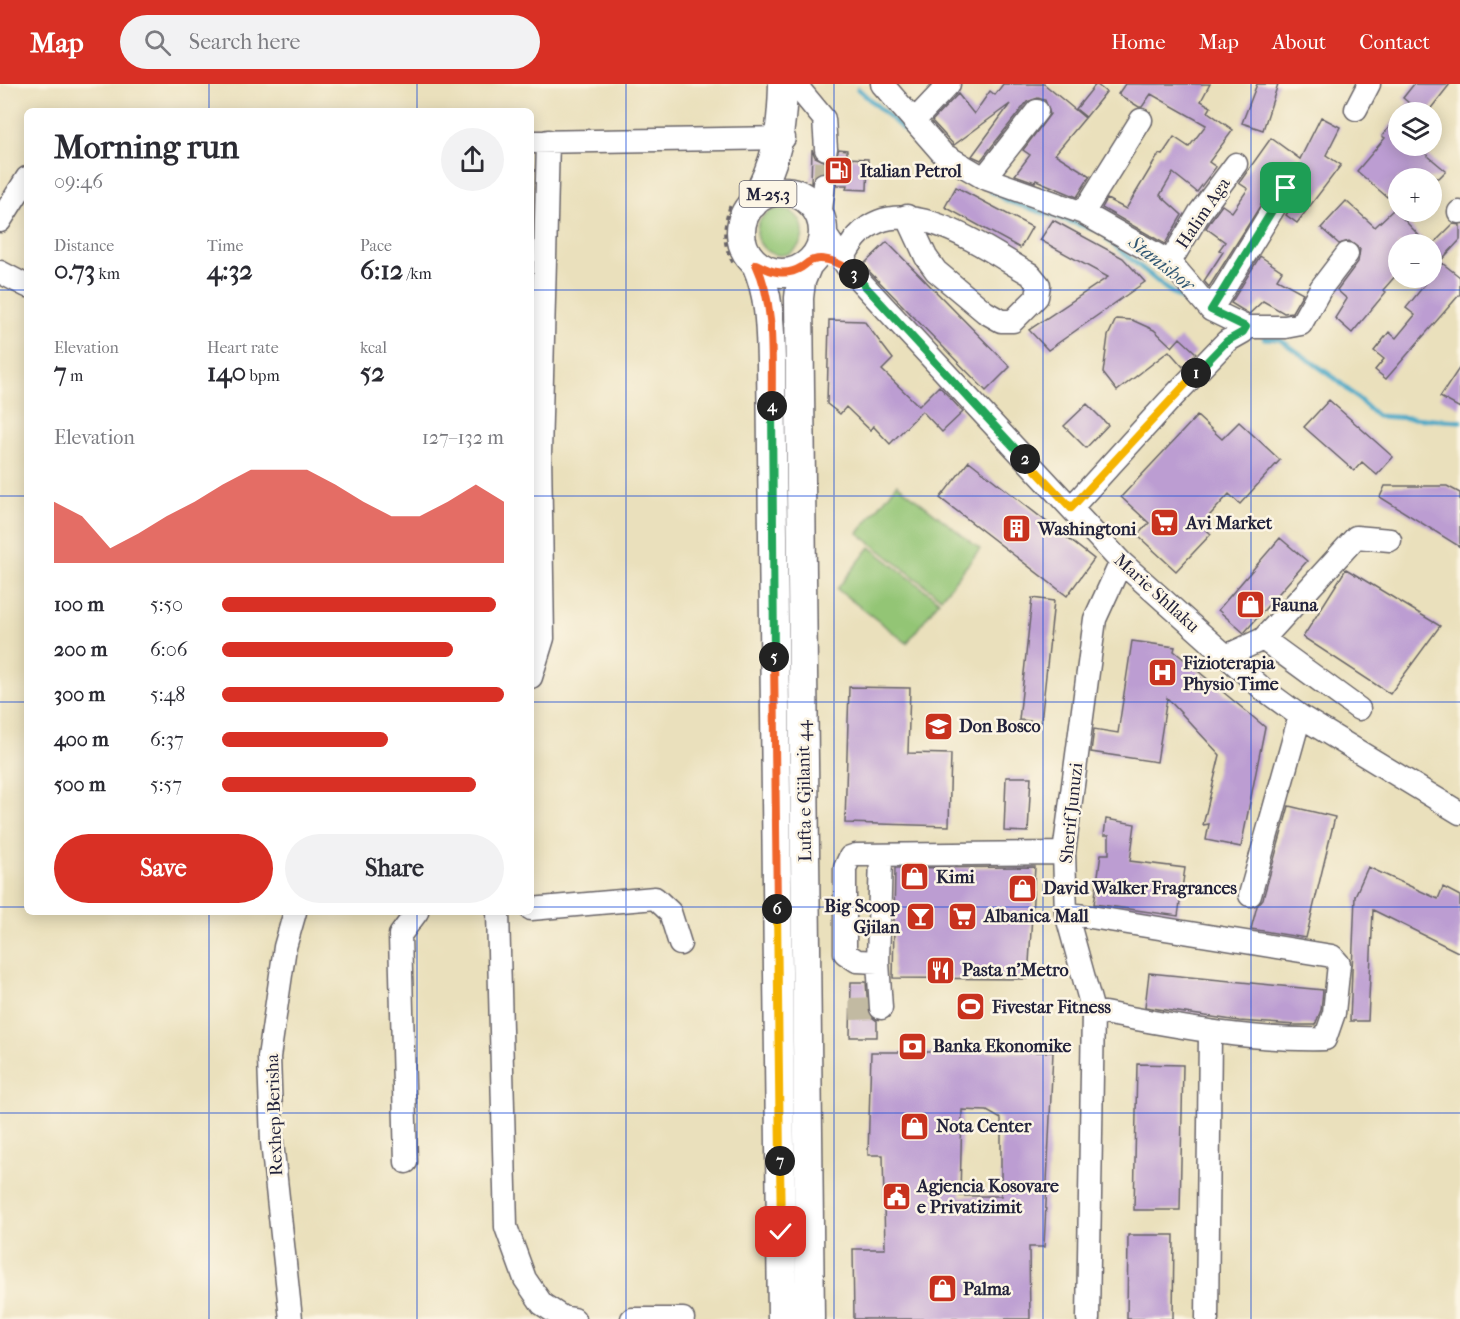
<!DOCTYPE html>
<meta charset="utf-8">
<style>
body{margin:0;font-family:"IM FELL French Canon",serif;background:#f2f2f3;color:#2b2b33;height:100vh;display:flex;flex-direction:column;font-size:22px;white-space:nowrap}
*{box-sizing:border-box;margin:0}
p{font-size:20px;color:#7c7c81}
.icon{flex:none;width:33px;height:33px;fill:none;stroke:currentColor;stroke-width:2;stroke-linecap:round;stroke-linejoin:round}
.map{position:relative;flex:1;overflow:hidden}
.panel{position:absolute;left:24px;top:24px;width:510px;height:807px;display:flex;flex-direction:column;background:#fff;border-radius:9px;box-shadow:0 3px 15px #0003}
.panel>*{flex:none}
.tools{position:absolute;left:1388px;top:18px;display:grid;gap:12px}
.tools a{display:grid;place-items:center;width:54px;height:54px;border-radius:50%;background:#fff;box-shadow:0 3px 15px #0003;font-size:30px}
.pin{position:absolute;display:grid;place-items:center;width:51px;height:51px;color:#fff;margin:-26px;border-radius:12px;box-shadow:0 3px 9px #0006}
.km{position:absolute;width:30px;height:30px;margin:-15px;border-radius:50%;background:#222;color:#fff;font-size:16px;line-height:30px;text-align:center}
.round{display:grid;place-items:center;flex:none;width:63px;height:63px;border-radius:32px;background:#f2f2f3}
.summary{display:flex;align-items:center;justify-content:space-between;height:102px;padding:0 30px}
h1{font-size:33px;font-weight:700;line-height:45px}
.metrics{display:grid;grid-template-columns:repeat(3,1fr);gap:9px;height:102px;padding:6px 30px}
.metrics div{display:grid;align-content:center}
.metrics b{font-size:26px;font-weight:700}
.metrics small{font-size:16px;font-weight:400}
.metrics p{font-size:16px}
.chart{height:168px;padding:12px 30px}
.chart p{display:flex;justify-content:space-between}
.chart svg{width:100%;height:108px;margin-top:6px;fill:#d93025;opacity:.7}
.primary-button{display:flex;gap:12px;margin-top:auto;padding:12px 30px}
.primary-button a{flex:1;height:69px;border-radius:36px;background:#d93025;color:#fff;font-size:24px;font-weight:700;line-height:69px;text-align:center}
.primary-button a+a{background:#f2f2f3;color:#2b2b33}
ul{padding:0 30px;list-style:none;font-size:20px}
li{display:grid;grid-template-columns:96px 72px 1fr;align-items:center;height:45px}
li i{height:15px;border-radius:8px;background:#d93025}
header{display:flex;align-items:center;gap:36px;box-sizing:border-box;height:84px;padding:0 30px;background:#d93025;color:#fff}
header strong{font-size:28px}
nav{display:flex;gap:33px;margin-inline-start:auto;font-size:21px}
.search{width:420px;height:54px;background:#f2f2f3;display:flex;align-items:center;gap:15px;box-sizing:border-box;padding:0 21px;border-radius:33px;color:#7c7c81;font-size:22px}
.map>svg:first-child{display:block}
.green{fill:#93c575;stroke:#5a7458;stroke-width:1.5}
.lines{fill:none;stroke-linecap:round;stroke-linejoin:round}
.stream{stroke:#47a7c6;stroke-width:5}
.building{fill:#bc9dd2;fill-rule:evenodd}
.minor-tunnel{stroke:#c2baa2;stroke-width:22;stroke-dasharray:22 11;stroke-linecap:butt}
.minor-casing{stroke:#686468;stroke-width:25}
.major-casing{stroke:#686468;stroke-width:31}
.path{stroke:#686468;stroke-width:3;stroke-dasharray:4.5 4.5;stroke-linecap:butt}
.minor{stroke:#fff;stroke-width:22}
.major{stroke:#fff;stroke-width:28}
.split-1-casing{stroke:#fff;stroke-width:12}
.split-2-casing{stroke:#fff;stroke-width:12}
.split-3-casing{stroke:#fff;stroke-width:12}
.split-4-casing{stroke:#fff;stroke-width:12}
.split-5-casing{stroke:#fff;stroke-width:12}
.split-6-casing{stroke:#fff;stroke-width:12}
.split-7-casing{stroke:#fff;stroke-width:12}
.split-8-casing{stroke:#fff;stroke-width:12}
.split-1{stroke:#22a559;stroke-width:8}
.split-2{stroke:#f5b400;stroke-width:8}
.split-3{stroke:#22a559;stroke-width:8}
.split-4{stroke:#f0652b;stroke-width:8}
.split-5{stroke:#22a559;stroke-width:8}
.split-6{stroke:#f0652b;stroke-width:8}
.split-7{stroke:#f5b400;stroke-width:8}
.split-8{stroke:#f5b400;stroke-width:8}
.grid{fill:none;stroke:#1d4ed8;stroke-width:1.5;stroke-opacity:0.55}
.labels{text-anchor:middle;stroke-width:5;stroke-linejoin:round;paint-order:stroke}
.shield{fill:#fcf5e5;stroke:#63616e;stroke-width:1.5}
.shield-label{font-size:16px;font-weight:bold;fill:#22223b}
.poi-label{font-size:18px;font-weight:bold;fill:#22223b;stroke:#fcf5e5;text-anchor:start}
.street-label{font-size:18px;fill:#22223b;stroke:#fcf5e5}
.water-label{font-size:20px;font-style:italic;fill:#315773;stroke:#fcf5e5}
</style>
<header>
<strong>Map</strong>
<div class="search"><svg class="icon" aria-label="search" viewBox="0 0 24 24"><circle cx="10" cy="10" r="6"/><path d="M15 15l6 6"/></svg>Search here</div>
<nav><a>Home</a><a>Map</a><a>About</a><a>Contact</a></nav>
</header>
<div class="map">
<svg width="1460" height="1235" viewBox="0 0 1460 1235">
<rect width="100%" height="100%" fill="#fcf5e5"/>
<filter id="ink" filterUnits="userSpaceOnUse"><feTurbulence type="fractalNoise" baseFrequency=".0167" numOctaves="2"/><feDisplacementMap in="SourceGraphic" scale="12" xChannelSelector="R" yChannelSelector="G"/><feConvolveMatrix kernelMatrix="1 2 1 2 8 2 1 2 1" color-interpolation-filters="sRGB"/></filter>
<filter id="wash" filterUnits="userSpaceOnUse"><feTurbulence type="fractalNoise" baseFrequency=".008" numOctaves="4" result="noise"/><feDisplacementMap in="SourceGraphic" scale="24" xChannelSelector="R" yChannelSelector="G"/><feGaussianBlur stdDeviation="1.35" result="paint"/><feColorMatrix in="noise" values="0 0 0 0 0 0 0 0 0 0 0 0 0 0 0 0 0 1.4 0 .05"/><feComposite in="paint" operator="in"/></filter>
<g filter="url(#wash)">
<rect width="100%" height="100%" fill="#eae0bc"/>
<path class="green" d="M757 148a23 23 0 1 1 46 0a23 23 0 1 1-46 0Z
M897,400l83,65 -39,49 -83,-65z
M870,463l69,54 -32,42 -70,-54z"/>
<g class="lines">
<path class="stream" d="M858,5l74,66
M991,107l19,11 82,27
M1107,155l61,51 31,21
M1264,254l15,1 57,40 41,37 83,5"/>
</g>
<g id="blocks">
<path class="building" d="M1003,0h41l41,34 -30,36 35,22 -13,21 -41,-17 -1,2 -20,-7 15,-20 -7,-5 27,-36 -5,-14 -7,-2 -11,4 -46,58 -9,-4 38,-52 -56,41 -22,-24 26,-27 16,20 16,-23 5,4z
M1096,0l10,8 -20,25 -10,-8z
M1125,0h85l-9,17 10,6 -3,5 25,18 -24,32 7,5 -19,25 -24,-19 -13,22 22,20 -17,29 -63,-36 5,-9 19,10 33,-55 3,1 12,-18 15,10 17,-22 -55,-31 -9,13h-3l-21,-13z
M1257,0h21l-15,46 -21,-7z
M1414,0h36l-22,28h-27l8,-9 -6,-5z
M1398,32v30h18l30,25 -7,7h-41v7l-11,12 -30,-26 28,-33 -3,-2z
M1321,33l19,10 -14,28 15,10 -44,58 -11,-8 12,-20v-13l-11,-7 -8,1 -70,111 -5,-6 19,-29 -4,-2 6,-8 -19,-14 5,-8 11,-15 10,7 16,-23 -9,-6 32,-45 29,21z
M812,65l3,8 11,5 8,-2 5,-11 8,1v8l21,1 -1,31 -21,-1 1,-4h-10l-5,-11 -6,-3 -8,1 -7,11z
M956,103l76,40 -12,21 -75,-41z
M1346,117l29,26 19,-18 33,35h-29v29l-15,17 3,2 -34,41 -17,-15 12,-19 -10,-9 21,-28 2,-13 -11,-8 -10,3 -18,-16z
M1053,136l70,38 22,24 -97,68 -19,-20 79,-53 -68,-37z
M1453,140l7,1v15l-29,31v-25z
M887,158l123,125 -24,24 -123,-126z
M1260,172l22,15 -5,8 26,14 -11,19 -8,1 -21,-12 -14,13 -18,-11z
M1442,179l18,14v17l-74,85 -11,-9 9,-11 -10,-8 15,-19 7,6 19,-23 -9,-7z
M1116,235l16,1 22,10 18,17 8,-9 16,15 -13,14 -14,-16 -52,40 -14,-18 5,-37z
M829,236l35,1 29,38 -11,11 37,36 20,-20 24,26 -21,20 -20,-21 -32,33 -17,-18 -3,4 -24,-23 -6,7 -13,-10z
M1460,283v41l-20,-11z
M1329,316l64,57 -16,18 -15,-13 -8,9 -50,-44z
M1087,320l21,21 -22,23 -22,-22z
M1197,332l25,23 17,-17 41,38 -40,44 -11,-10 -28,31 10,9 -35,37 -39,-36 12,-12 -28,-26z
M969,377l125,98 -27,37 -127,-98z
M1385,402h62l13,7v54l-80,-50z
M1280,454l27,23 -63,72 -26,-23z
M1346,485l94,57 -50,68 -87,-57z
M1032,514l22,3 -13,121 -22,-2z
M1132,557l43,6 -1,4 91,76 -24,120 -35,-7 3,-16 -6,1 17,-70 -53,-57 -10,64 -66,-10 3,-23 24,4z
M849,603l61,1 -2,65 43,1 -2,72 -104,-3z
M1006,693h25l-3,55 -24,-1z
M1289,722l46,11 -29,121 -55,-9 6,-23 6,-7z
M1106,735l29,5 -5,37 55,7 -7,48 -84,-12 7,-50h8v-19h-5z
M1035,783l-7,112 -135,-1 2,-110z
M1368,783l70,32 5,-12 17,9v57l-87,-43 -5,111h-18l5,-125z
M1149,889l174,17 -2,20 -6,15h-19l-57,-4 -94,-14z
M851,898h15l2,27 2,7 7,5v16h-27z
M871,968h182l-9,195h-15l1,72h-176l-1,-70h32l-2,-94h-15zM962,1026l25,1 14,8v77h-41z
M1137,980l46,1 -3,145h-46z
M1128,1151h46l-1,84h-46z"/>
</g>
</g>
<g filter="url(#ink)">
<use href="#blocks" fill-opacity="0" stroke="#686468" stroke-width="1.5"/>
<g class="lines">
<path class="minor-tunnel" d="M824,100l2,-35
M850,925l27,-1"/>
<defs>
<path id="minor" d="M795,0l29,35 2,30
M882,0l61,70 41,24 99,35 87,49 41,48 35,17h39l16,-3 20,-36 26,-34
M1356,25l13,-25
M915,36l34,-36
M531,58l253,-4
M984,94l53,-67
M1459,128h1
M1083,129l58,-93
M820,134l4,-34
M0,137l27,-43
M823,147l25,37 273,294 142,127 37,27 160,97
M842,176c5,-8 10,-19 18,-26 45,-46 127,16 170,40l9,11 -2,12 -24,24h-12l-16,-9 -49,-41 -10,-14 -19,-41
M1170,178l30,-50 36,-48
M0,188l27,14
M1211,226l75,-122
M1071,424l97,-106 59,-61 16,-9 3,-5
M1263,555l96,70
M1226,572l37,-17 93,-102 34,3
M531,593l12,-39 -3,-184 8,-313
M881,772l-3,106 3,46
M1250,811l50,-179
M531,825l124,-11 15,14 10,32
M498,828l8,315 19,52 17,25 20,13 12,2
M1066,829l266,43 7,8 -5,49 -9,26c-79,2 -155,-14 -232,-28
M878,878l-21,-1 -12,-8v-85l5,-11 6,-2 208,-2
M406,1078l-6,-227 17,-23
M291,1235l-19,-177 -3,-85 16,-110 10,-35
M632,1235h51
M1088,1235l5,-308 -27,-98 -2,-60 31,-234 26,-57
M1207,1235l3,-286"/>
<path id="major" d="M741 148a41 41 0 1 1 82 0a41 41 0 1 1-82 0Z
M753,120c24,-42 29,-72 30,-120
M756,180c14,32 14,64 15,98l11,957
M808,180l-7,17 -2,17 11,1021"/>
</defs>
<use href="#minor" class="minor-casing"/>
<use href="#major" class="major-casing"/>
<path class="path" d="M730,122c-7,22 -8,37 3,57"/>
<use href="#minor" class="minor"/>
<use href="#major" class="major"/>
</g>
</g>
<g class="lines" filter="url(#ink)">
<defs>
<path id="split-1" d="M1196,289l31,-32 16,-9 3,-5 -35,-17 75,-122"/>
<path id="split-2" d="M1025,375l46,49 125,-135"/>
<path id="split-3" d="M854,190l171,185"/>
<path id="split-4" d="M772,322c-1,-47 4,-99 -16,-142 15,8 30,13 46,3 3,-2 8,-7 12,-7 12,-4 32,6 40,14"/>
<path id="split-5" d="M772,322l2,251"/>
<path id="split-6" d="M774,573l3,252"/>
<path id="split-7" d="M777,825l3,252"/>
<path id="split-8" d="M780,1077l1,71"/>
</defs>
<use href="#split-1" class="split-1-casing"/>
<use href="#split-2" class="split-2-casing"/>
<use href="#split-3" class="split-3-casing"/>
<use href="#split-4" class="split-4-casing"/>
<use href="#split-5" class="split-5-casing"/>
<use href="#split-6" class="split-6-casing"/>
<use href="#split-7" class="split-7-casing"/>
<use href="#split-8" class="split-8-casing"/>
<use href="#split-1" class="split-1"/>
<use href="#split-2" class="split-2"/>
<use href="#split-3" class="split-3"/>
<use href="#split-4" class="split-4"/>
<use href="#split-5" class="split-5"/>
<use href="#split-6" class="split-6"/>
<use href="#split-7" class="split-7"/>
<use href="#split-8" class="split-8"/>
</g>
<path class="grid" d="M209,0v27M417,0v27M626,0v1235M834,0v1235M1043,0v1235M1251,0v1235M0,206h27M531,206h929M0,412h27M531,412h929M0,618h27M531,618h929M0,823h27M531,823h929M209,828v407M417,828v407M0,1029h1460"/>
<defs>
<symbol id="fuel-square" viewBox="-11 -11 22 22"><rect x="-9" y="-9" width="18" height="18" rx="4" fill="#c8321e" stroke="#fcf5e5"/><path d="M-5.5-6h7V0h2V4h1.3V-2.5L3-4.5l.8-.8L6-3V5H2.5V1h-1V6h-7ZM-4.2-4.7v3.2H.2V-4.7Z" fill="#fff"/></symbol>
<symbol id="supermarket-square" viewBox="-11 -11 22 22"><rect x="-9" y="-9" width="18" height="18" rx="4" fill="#c8321e" stroke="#fcf5e5"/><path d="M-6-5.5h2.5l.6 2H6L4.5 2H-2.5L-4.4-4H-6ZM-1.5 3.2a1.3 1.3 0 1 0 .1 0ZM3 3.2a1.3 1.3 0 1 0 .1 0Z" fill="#fff"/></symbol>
<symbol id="building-square" viewBox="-11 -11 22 22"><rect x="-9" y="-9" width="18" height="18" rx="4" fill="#c8321e" stroke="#fcf5e5"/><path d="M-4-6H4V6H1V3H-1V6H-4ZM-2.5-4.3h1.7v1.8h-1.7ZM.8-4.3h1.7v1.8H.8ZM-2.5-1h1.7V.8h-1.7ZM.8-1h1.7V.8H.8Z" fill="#fff"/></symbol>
<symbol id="shop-square" viewBox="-11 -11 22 22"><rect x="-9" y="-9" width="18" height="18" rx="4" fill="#c8321e" stroke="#fcf5e5"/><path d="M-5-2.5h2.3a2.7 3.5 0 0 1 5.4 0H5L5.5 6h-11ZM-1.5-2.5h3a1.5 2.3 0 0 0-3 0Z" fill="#fff"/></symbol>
<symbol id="hospital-square" viewBox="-11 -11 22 22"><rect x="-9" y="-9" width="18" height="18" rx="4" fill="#c8321e" stroke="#fcf5e5"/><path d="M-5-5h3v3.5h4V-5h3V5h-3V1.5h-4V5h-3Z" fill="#fff"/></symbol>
<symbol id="school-square" viewBox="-11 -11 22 22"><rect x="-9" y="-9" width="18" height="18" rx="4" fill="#c8321e" stroke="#fcf5e5"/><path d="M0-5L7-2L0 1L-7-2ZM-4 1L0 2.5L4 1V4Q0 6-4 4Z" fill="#fff"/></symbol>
<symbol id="bar-square" viewBox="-11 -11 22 22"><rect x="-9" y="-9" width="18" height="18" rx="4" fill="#c8321e" stroke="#fcf5e5"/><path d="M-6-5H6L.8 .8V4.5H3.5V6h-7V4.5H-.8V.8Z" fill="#fff"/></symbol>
<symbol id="restaurant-square" viewBox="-11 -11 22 22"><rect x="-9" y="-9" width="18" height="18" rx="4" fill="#c8321e" stroke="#fcf5e5"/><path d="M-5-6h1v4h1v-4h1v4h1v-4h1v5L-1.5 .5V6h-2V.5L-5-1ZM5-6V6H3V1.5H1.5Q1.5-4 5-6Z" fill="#fff"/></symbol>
<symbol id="stadium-square" viewBox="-11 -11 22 22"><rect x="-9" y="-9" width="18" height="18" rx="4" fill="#c8321e" stroke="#fcf5e5"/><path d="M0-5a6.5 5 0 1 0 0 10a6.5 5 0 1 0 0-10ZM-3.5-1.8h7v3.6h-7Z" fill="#fff"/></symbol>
<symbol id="bank-square" viewBox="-11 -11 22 22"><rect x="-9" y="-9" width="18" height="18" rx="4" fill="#c8321e" stroke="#fcf5e5"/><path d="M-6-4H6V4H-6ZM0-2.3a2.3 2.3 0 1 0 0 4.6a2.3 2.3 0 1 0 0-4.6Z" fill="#fff"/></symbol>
<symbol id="civic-square" viewBox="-11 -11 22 22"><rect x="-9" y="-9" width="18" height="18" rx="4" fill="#c8321e" stroke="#fcf5e5"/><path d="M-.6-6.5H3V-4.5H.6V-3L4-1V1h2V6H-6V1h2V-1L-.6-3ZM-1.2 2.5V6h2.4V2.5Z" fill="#fff"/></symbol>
</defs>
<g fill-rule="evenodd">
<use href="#fuel-square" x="822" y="70" width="33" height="33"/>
<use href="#supermarket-square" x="1148" y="422" width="33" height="33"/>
<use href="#building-square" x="1000" y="428" width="33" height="33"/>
<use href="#shop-square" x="1234" y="504" width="33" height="33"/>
<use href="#hospital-square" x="1146" y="572" width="33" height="33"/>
<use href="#school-square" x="922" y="626" width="33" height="33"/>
<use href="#shop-square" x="898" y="776" width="33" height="33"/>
<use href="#shop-square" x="1006" y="788" width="33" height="33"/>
<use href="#bar-square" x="904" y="816" width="33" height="33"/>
<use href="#supermarket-square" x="946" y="816" width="33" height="33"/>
<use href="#restaurant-square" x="924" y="870" width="33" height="33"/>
<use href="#stadium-square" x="954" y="906" width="33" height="33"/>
<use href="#bank-square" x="896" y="946" width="33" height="33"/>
<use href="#shop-square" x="898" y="1026" width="33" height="33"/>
<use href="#civic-square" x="880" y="1096" width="33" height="33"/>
<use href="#shop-square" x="926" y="1188" width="33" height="33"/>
</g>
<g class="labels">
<rect class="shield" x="739.5" y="97" width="57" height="26" rx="4.5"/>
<g class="shield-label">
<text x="768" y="116">M-25.3</text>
</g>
<g class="poi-label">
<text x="860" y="93">Italian Petrol</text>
<text x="1186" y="445">Avi Market</text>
<text x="1038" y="451">Washingtoni</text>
<text x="1271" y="527">Fauna</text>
<text x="1183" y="585">Fizioterapia<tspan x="1183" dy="21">Physio Time</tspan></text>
<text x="959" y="648">Don Bosco</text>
<text x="936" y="799">Kimi</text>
<text x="1043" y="810">David Walker Fragrances</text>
<text x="900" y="828" text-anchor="end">Big Scoop<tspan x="900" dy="21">Gjilan</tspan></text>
<text x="984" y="838">Albanica Mall</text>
<text x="962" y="892">Pasta n'Metro</text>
<text x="992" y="929">Fivestar Fitness</text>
<text x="933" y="968">Banka Ekonomike</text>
<text x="936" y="1048">Nota Center</text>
<text x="917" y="1108">Agjencia Kosovare<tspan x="917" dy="21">e Privatizimit</tspan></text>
<text x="963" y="1211">Palma</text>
</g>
<g class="street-label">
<text transform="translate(1203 129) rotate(-56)" y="6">Halim Aga</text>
<text transform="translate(1157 509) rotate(42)" y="6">Marie Shllaku</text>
<text transform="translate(804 707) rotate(-91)" y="6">Lufta e Gjilanit 44</text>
<text transform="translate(1071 729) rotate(-84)" y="6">Sherif Junuzi</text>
<text transform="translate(274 1031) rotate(-92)" y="6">Rexhep Berisha</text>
</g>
<g class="water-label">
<text transform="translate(1162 179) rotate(38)" y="7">Stanishor</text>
</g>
</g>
</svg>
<div class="tools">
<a><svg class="icon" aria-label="layers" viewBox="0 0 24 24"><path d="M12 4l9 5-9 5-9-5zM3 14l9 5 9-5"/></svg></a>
<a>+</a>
<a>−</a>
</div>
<div class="pin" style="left:1286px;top:104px;background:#1e9e55"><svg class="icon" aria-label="arrive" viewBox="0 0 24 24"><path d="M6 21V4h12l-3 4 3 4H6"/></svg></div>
<div class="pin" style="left:781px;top:1148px;background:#d93025"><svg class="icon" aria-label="check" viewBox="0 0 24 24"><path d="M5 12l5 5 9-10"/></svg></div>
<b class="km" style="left:1196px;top:289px">1</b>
<b class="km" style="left:1025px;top:375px">2</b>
<b class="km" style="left:854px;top:190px">3</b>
<b class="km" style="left:772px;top:322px">4</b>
<b class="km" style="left:774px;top:573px">5</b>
<b class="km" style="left:777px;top:825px">6</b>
<b class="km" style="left:780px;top:1077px">7</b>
<section class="panel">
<div class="summary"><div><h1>Morning run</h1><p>09:46</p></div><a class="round"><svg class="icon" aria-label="share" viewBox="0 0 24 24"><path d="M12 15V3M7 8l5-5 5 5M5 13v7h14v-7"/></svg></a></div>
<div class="metrics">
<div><p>Distance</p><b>0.73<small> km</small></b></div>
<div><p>Time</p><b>4:32</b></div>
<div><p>Pace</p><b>6:12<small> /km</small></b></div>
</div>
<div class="metrics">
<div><p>Elevation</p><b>7<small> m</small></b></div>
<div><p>Heart rate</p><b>140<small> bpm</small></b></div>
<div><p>kcal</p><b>52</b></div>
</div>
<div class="chart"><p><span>Elevation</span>127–132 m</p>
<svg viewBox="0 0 160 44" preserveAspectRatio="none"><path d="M0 44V19L10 25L20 38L30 32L40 25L50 19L60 12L70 6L80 6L90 6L100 12L110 19L120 25L130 25L140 19L150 12L160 19V44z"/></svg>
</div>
<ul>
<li><b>100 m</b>5:50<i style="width:97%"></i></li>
<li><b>200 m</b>6:06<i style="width:82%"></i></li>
<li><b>300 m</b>5:48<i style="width:100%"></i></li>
<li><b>400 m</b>6:37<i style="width:59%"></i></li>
<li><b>500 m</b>5:57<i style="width:90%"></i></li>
</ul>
<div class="primary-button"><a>Save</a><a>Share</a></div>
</section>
</div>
